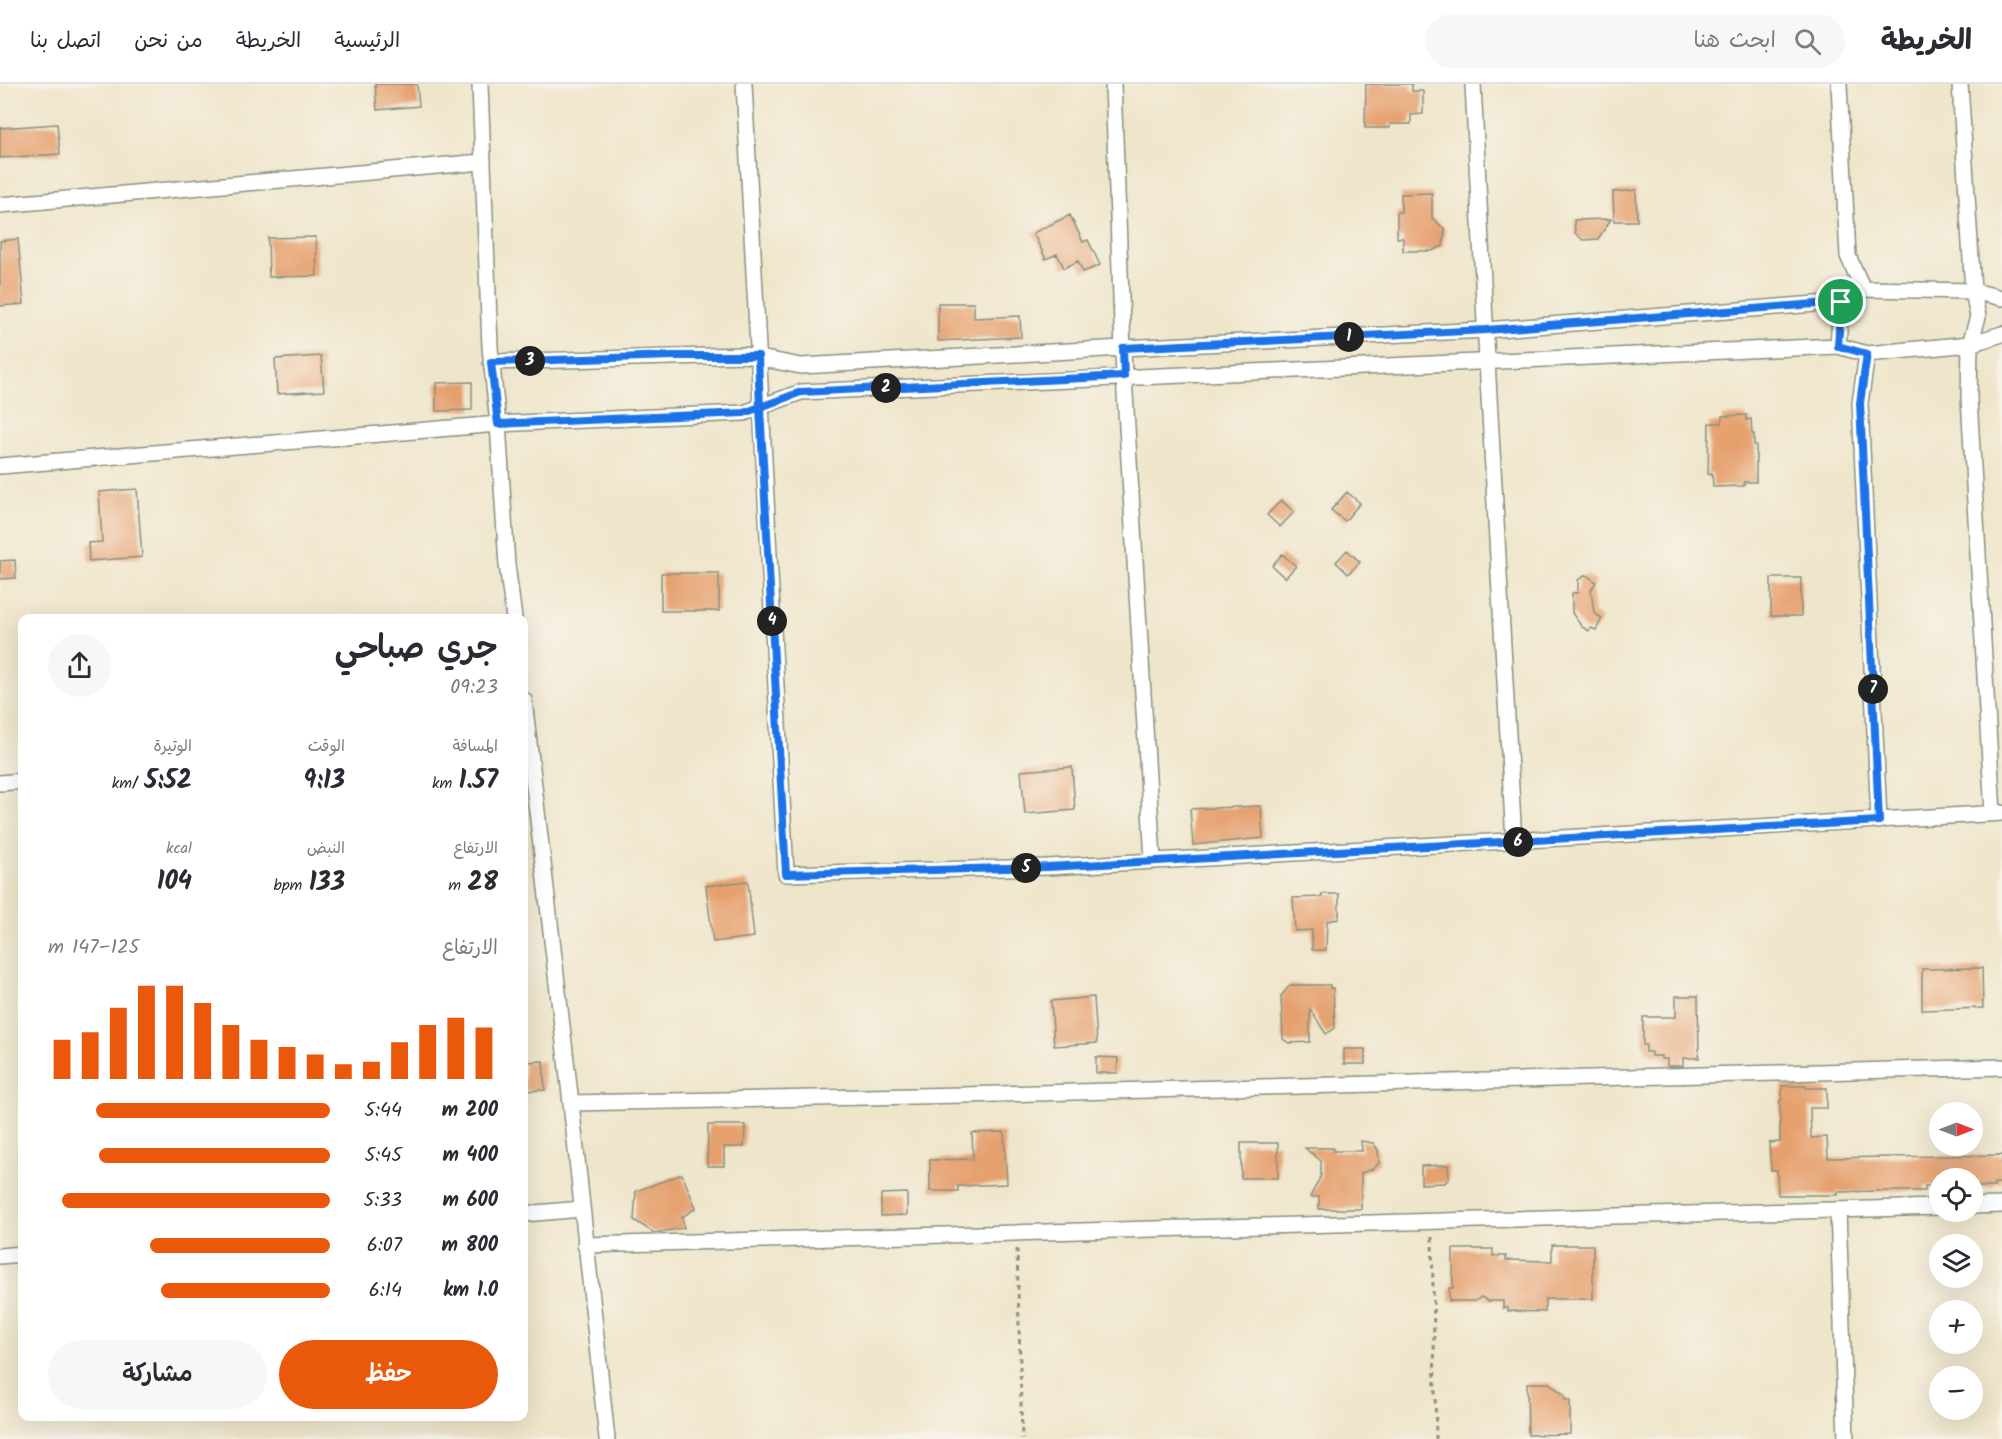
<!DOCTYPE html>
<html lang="ar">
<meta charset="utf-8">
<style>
body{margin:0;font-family:Kalam,"Playpen Sans Arabic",sans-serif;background:#f7f7f7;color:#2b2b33;direction:rtl;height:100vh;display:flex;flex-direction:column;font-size:22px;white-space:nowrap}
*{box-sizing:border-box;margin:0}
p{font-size:20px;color:#7c7c81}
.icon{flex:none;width:33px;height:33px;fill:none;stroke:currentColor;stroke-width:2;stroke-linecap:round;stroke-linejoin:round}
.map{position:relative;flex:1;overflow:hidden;direction:ltr}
.details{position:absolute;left:18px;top:530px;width:510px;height:807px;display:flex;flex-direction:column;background:#fff;border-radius:12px;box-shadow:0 6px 24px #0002;direction:rtl}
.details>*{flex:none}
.needle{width:39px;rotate:90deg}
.controls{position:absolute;left:1929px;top:1018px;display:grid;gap:12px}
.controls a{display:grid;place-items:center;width:54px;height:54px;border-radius:50%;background:#fff;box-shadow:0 6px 24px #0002;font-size:30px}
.pin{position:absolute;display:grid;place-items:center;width:51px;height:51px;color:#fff;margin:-26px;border:3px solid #fff;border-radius:50%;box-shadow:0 2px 6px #0007}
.km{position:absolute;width:30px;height:30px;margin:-15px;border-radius:50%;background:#222;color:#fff;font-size:16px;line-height:30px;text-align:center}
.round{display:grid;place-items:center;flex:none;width:63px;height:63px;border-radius:32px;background:#f7f7f7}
.summary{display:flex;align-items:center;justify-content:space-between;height:102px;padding:0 30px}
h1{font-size:33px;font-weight:600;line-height:45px}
.stats{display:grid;grid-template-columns:repeat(3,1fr);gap:9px;height:102px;padding:6px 30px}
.stats div{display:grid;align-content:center}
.stats b{font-size:26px;font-weight:600}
.stats small{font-size:16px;font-weight:400}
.stats p{font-size:16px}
.chart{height:168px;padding:12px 30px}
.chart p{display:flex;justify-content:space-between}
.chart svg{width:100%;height:108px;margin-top:6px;stroke:#ea580c;stroke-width:6}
.action{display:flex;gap:12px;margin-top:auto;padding:12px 30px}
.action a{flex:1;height:69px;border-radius:36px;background:#ea580c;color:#fff;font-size:24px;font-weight:600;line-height:69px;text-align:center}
.action a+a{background:#f7f7f7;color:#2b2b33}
ul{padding:0 30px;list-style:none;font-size:20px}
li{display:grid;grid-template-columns:96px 72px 1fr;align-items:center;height:45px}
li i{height:15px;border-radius:8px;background:#ea580c}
header{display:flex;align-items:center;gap:36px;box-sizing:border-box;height:84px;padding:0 30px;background:#fff;border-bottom:2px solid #e1e1e2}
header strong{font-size:28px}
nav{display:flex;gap:33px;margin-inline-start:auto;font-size:21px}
.search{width:420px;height:54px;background:#f7f7f7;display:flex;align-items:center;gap:15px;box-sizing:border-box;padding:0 21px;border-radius:33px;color:#7c7c81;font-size:22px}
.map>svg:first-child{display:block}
.building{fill:#e6a06e}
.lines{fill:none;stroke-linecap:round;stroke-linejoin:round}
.street-casing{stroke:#87917f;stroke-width:18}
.path{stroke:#87917f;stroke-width:3;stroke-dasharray:4.5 4.5;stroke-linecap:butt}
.street{stroke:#fff;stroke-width:15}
.route-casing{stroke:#fff;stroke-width:12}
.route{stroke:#1a73e8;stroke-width:8}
</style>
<header>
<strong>الخريطة</strong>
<div class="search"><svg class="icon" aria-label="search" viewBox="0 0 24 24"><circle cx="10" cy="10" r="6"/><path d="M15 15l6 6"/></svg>ابحث هنا</div>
<nav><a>الرئيسية</a><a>الخريطة</a><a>من نحن</a><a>اتصل بنا</a></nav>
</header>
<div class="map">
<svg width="2002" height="1355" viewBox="0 0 2002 1355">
<rect width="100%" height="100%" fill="#f7f3e8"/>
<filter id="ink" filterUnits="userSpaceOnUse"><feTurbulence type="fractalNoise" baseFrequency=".0167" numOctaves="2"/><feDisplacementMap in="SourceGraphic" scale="12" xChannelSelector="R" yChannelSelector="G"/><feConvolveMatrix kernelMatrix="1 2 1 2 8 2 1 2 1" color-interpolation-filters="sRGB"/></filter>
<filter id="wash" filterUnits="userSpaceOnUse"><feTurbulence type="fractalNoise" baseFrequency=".008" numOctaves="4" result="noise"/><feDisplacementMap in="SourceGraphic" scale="24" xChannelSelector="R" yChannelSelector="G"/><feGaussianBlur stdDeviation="1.35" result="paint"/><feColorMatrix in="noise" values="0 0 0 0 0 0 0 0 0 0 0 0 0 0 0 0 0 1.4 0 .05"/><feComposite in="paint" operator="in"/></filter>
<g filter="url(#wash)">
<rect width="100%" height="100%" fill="#efe5ca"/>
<g id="blocks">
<path class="building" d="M375,0h42l2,22 -42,4z
M1366,0h46v7h11v23l-12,1v9h-21v4h-25z
M57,40l3,30 -60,4v-30z
M1636,106l1,31h-23l-1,-29z
M1432,109v25l13,11 -2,17 -11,5h-29v-13h-6v-26h4v-18z
M1070,131l13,27 5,-2 12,25 -17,7 -5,-11 -14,7 -7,-14 -11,5 -13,-26z
M1611,135l-13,20 -15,1 -8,-7 -1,-13z
M316,153l1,39 -48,1 -1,-39z
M18,155l6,65 -24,2v-65z
M938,219h36v15l46,-2 1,21 -83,4z
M321,272l3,35 -47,3 -2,-35z
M472,298v28l-36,1v-28z
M1746,331v5l5,-1 1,15h2v11h2v37h-12v4l-31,1 -1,-14 -4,1 1,-51h13v-7z
M137,405l5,68 -53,4 -1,-18 14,-1 -3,-50z
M1347,408l13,11 -15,18 -14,-11z
M1281,416l13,12 -14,15 -13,-12z
M1347,466l13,12 -12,12 -12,-12z
M1282,470l14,12 -11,12 -13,-12z
M15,476l1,18 -16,1v-18z
M661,489h58v38h-58z
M1586,491l10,7 -5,8 3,23 8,5 -6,12 -5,-2 -2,3 -7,-4 -10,-14v-20h6v-13z
M1771,494h30v38h-30z
M1072,683l3,43 -50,4 -4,-43z
M1261,722l2,32 -70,7 -3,-36z
M748,797l6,56 -41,5 -7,-56z
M1322,810h17v25l-12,2 -1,29h-14v-20l-17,1 -2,-33 29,-1z
M1982,884l1,40 -61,2v-41z
M1290,901h40v3h3l2,40 -9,6 -16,-25v33l-21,1 -6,-4 -2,-43z
M1676,912h22l1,62h-16v8h-16v-7h-6v-3h-10v-4h-5v-7h-3v-28h33z
M1094,913l3,46 -43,3 -3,-45z
M1344,965h21v15h-21z
M1096,973l22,1 -1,15h-21z
M543,977l2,29 -21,1v-29z
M1782,1002h24v2h21v20h-17l1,30 16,-1 1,21 174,-3v28h-8v4h-22v-8h-32v7h-15v5h-48l-39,1v3h-60l-1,-25h-6l-2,-27 11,-1v-42l2,-1z
M708,1041h37l-1,22h-20v19h-17z
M1004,1048l3,52 -49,2v5h-28v-31l43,-1 -1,-26z
M1361,1057l12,2 5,7 1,13 -6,6 -12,4v36h-42v-12h-9l11,-21v-15l-16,-13h28v3h29z
M1241,1059h37v35h-37z
M1448,1081l1,13 -4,5 -24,1v-18z
M682,1090l14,34 -14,9 2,11 -30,5 -20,-13 2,-29z
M907,1109v22l-26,1v-22z
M1552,1161h41v54h-48v13l-37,-1v-3h-5v-7h-15l-7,-4 -6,4h-26v-13h4v-39h40v7h13v4l46,1z
M1527,1299h22l15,12 1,5h5v34l-42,1z"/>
</g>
</g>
<g filter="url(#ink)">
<use href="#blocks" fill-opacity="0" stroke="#87917f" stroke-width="1.5"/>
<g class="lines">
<defs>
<path id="street" d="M480,0l10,263 8,77 9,141 7,53
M744,0l42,790 262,-7 954,-54
M1113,0l11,293 29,483
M1473,0l14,277 27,481
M1839,0l9,172 15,33
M1960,0l13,207 29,7
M0,121l482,-43
M1867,270l-7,49 19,418
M491,278l253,-7 57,11 322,-18 363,-18 355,-28
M0,382l498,-42 246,-11 57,-21 1037,-46 29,8 103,-10 8,-27 -5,-26 -110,-2 -22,13 -3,44
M524,616l47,403 36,336
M0,699l22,-2
M1993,730l-24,-416 1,-54 32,-10
M571,1019l393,-8 1038,-28
M1972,1122l30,-1
M1838,1126l8,229
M524,1130l58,-5
M585,1161l1355,-38
M0,1172l22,-2"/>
</defs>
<use href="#street" class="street-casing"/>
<path class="path" d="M1432,1153l4,202
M1017,1165l5,190"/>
<use href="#street" class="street"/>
</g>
</g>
<g class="lines" filter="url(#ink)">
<defs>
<path id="route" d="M1841,218l-355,28 -363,18 1,28 -323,16 -57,21 -246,11 -7,-62 182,-6h85l2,52 26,466 262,-7 831,-46 -19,-418 7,-49 -29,-8 3,-44"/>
</defs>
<use href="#route" class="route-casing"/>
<use href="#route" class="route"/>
</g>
</svg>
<div class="controls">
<a><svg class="needle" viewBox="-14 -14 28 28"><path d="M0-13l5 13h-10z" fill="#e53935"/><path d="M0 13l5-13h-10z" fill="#7c7c81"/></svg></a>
<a><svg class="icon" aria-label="locate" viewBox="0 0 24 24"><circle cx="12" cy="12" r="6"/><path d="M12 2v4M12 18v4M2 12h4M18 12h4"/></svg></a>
<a><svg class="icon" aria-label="layers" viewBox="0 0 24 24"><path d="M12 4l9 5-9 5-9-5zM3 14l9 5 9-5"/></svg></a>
<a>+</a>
<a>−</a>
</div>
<div class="pin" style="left:1841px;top:218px;background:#1e9e55"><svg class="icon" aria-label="arrive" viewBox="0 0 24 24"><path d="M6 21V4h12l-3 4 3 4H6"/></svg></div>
<b class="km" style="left:1349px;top:253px">1</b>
<b class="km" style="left:886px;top:304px">2</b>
<b class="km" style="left:530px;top:277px">3</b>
<b class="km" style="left:772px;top:537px">4</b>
<b class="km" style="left:1026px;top:784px">5</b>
<b class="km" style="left:1518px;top:758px">6</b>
<b class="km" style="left:1873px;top:605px">7</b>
<section class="details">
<div class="summary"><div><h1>جري صباحي</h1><p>09:23</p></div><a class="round"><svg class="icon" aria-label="share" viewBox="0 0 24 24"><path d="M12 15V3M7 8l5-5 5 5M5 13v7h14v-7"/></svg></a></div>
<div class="stats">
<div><p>المسافة</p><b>1.57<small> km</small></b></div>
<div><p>الوقت</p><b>9:13</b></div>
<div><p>الوتيرة</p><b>5:52<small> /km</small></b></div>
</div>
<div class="stats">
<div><p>الارتفاع</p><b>28<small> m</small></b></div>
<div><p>النبض</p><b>133<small> bpm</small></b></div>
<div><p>kcal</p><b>104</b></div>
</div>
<div class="chart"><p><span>الارتفاع</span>125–147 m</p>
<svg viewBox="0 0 160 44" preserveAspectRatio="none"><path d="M5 44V28M15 44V25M25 44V15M35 44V6M45 44V6M55 44V13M65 44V22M75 44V28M85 44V31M95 44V34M105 44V38M115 44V37M125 44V29M135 44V22M145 44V19M155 44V23"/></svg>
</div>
<ul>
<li><b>200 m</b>5:44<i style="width:83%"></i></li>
<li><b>400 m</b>5:45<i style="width:82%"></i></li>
<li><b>600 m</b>5:33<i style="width:95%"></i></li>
<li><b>800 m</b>6:07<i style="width:64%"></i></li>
<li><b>1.0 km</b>6:14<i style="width:60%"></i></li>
</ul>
<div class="action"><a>حفظ</a><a>مشاركة</a></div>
</section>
</div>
